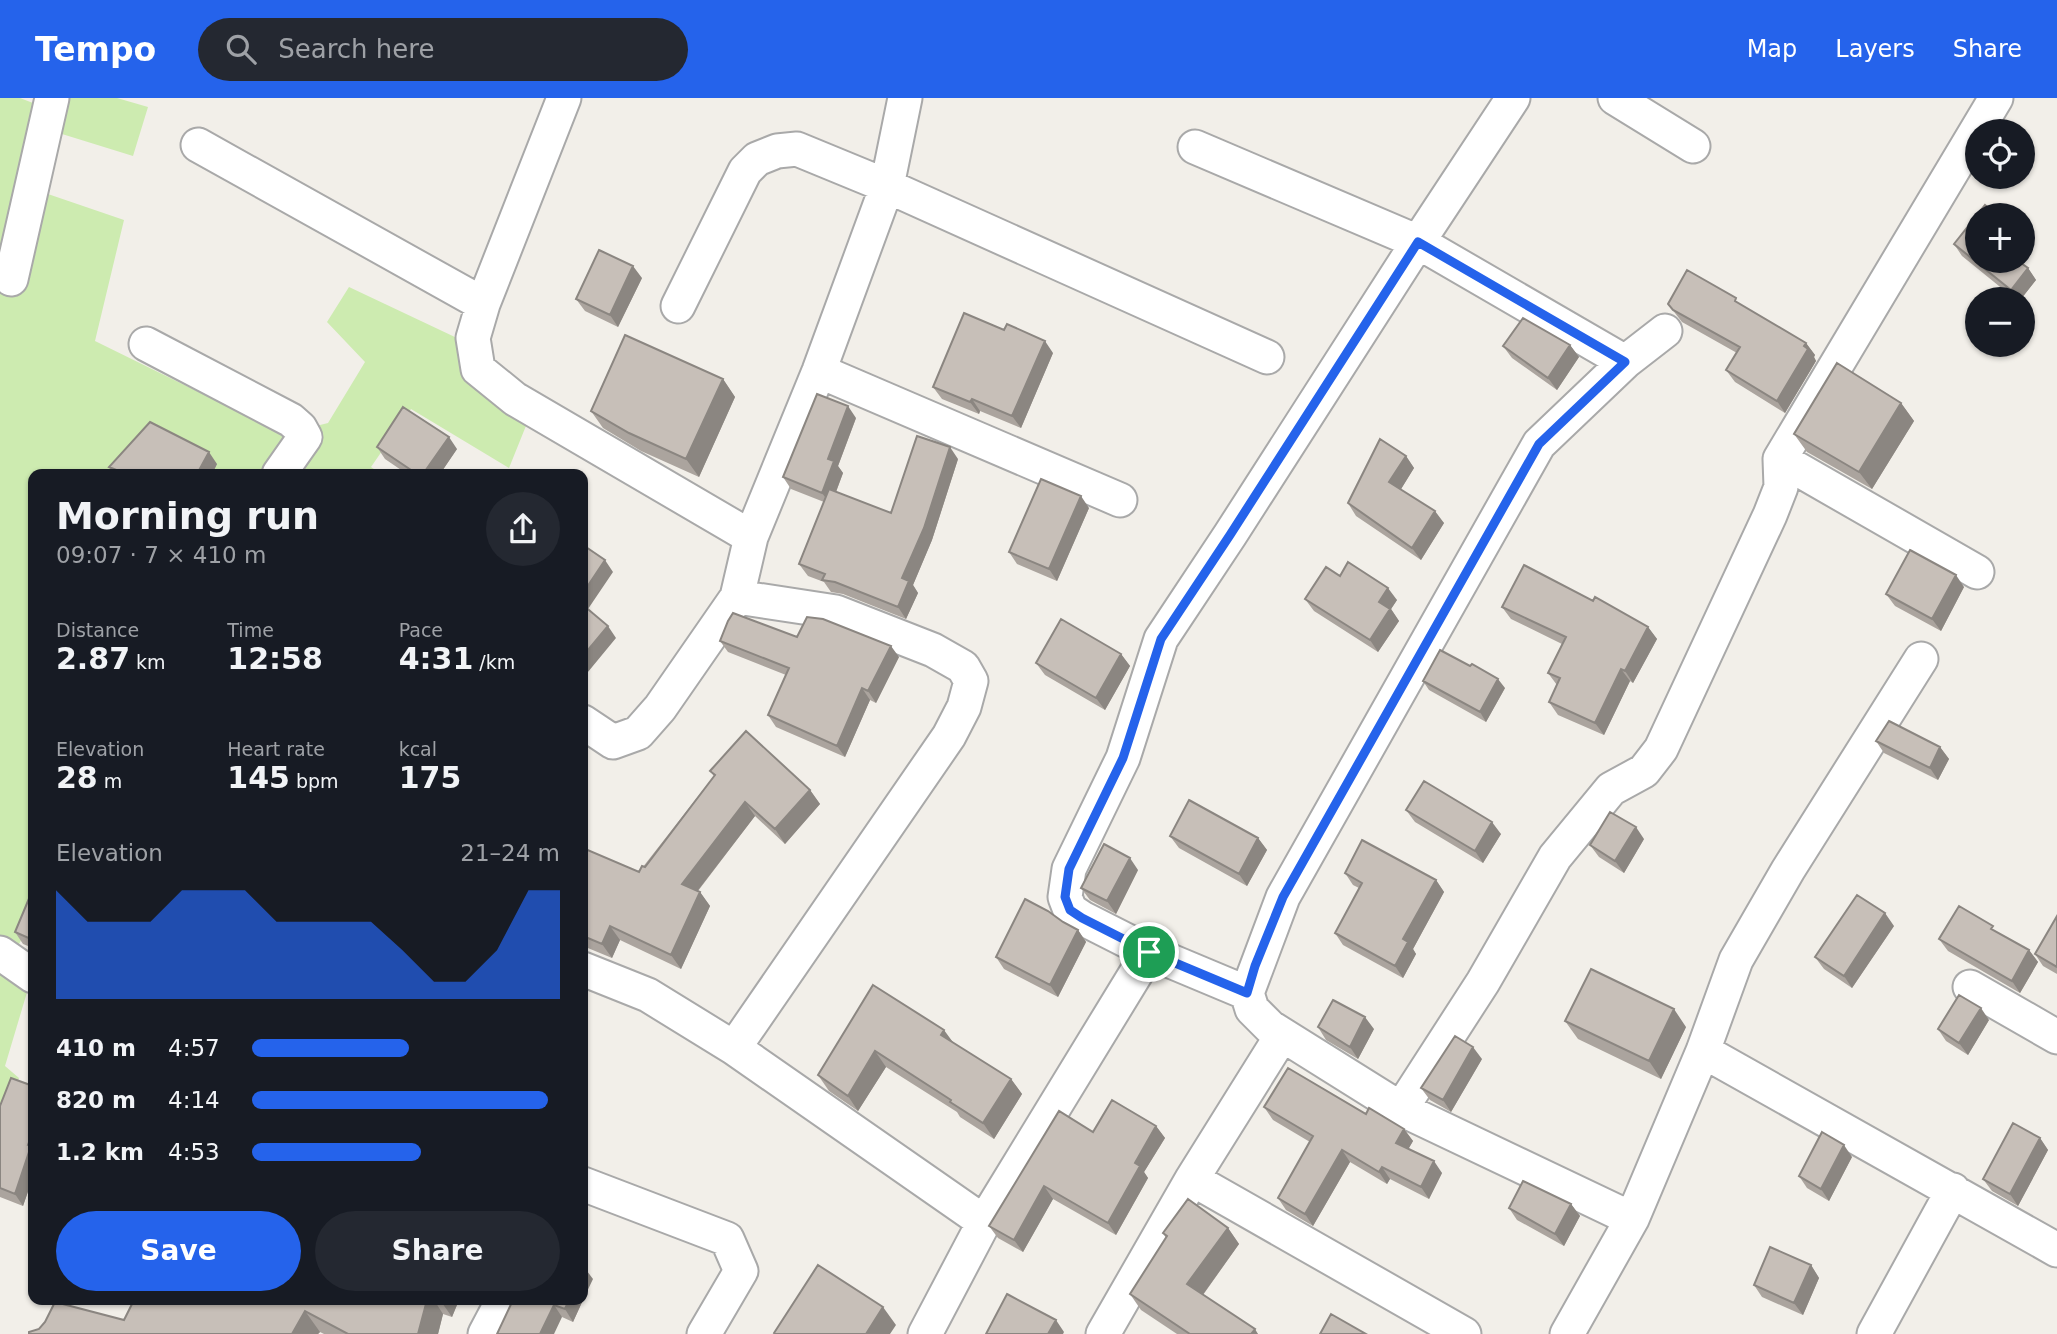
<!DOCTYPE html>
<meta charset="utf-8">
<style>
body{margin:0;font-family:"DejaVu Sans",sans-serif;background:#242831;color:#f1f3f6;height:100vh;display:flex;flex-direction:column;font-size:26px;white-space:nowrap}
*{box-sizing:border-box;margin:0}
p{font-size:23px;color:#9ea1a6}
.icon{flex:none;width:38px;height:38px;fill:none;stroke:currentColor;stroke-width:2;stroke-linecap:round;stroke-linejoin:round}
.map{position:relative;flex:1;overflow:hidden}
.sheet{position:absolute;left:28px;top:371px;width:560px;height:836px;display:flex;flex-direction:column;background:#171b24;border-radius:14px;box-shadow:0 2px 5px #0004}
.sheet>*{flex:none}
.controls{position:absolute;left:1965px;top:21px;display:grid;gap:14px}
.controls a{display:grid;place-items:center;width:70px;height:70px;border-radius:50%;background:#171b24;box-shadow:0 2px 5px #0004;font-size:35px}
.pin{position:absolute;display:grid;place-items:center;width:60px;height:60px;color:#fff;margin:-30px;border:4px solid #fff;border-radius:50%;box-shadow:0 2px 7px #0007}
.round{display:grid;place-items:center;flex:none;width:74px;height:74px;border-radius:37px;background:#242831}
.summary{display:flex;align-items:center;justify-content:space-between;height:119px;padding:0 28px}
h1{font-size:38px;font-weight:600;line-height:52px}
.figures{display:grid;grid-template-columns:repeat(3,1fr);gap:10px;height:119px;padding:7px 28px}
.figures div{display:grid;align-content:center}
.figures b{font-size:30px;font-weight:600}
.figures small{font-size:19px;font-weight:400}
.figures p{font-size:19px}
.chart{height:196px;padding:14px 28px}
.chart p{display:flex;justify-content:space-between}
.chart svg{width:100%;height:126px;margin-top:7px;fill:#2563eb;opacity:.7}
.cta{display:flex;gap:14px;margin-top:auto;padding:14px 28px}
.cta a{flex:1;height:80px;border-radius:42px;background:#2563eb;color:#fff;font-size:28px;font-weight:600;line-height:80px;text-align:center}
.cta a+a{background:#242831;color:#f1f3f6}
ul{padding:0 28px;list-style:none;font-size:23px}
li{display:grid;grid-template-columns:112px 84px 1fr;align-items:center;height:52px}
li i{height:18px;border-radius:9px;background:#2563eb}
header{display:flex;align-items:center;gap:42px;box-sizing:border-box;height:98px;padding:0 35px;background:#2563eb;color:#fff}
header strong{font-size:33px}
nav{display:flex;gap:38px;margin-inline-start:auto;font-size:24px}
.search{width:490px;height:63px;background:#242831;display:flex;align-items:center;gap:18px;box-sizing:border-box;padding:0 24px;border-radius:38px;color:#9ea1a6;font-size:26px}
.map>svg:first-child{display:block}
.grass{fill:#cdebb0}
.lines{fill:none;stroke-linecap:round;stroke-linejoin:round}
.minor-casing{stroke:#a9a9a9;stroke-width:37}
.minor{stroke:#fff;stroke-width:33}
.wall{fill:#aba49e}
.shaded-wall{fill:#8b8681}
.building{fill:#c7bfb8;stroke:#8b8681;stroke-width:2}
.route-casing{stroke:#fff;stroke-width:14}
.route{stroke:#2563eb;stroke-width:9}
</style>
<header>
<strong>Tempo</strong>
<div class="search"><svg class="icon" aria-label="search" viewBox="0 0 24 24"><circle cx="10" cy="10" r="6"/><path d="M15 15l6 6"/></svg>Search here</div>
<nav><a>Map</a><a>Layers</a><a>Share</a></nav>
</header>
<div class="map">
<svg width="2057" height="1236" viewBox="0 0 2057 1236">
<rect width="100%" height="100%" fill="#f2efe9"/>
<path class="grass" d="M0,0h20l13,5 13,-5h71l31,9 -15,49 -71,-22 -17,59 79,27 -29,121 189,93 44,-11 37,-61 -38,-40 22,-35 108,51 79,63 -27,67 -98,-59 -40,58 10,7h-348v443l-16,31 -17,-11v-677l3,-14 -3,-1z
M0,870l28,21 -23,77 14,12 -19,53z"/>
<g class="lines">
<defs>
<path id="minor" d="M564,0l-81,206 -10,34 5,31 37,30 236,138
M1513,0l-95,144 -188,293 -69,104 -38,119 -54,111 -4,28 5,13 12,8 67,34 98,41 5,16 18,18 131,82 231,110
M1615,0l78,48
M198,47l285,159
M1195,49l223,95 207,120
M11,181l41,-181
M678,208l67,-135 12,-12 20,-8 20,-2 90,37 380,171
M146,246l145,76 9,8 5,9 -26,37
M819,273l301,129
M1780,361l197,113
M583,624l30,20 25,-9 22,-25 77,-111 14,-60 68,-166 68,-185 18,-88
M0,855l33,23
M583,871l65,26 86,53 250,174
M1970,889l87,50
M1247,895l36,-96 256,-453 86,-82 40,-31
M734,950l215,-312 15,-29 7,-26 -8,-14 -30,-17 -97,-38 -99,-15
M1703,953l354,199
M1401,1011l82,-127 72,-125 56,-68 33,-18 17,-22 109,-234 11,-28 -1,-28 216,-361
M1192,1081l272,155
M583,1086l144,55 14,32 -37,63
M485,1236l18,-34
M925,1236l59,-112 165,-270
M1103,1236l89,-155 90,-144
M1567,1236l65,-115 71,-168 33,-91 52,-90 133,-211
M1874,1236l79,-144"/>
</defs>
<use href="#minor" class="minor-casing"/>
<use href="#minor" class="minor"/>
</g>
<path class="wall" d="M1954,146l24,17 50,7 8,12 -15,19h-6l-53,-43z
M642,180l-24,49 -33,-16 -9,-12z
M1668,206l73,1 65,38 9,12 -1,2 2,4 -31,52 -50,-31 -9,-12 11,-17 -55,-31z
M1570,247l9,12 -22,33 -45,-32 -9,-12z
M1053,255l-32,75 -41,-17 -1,3 -37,-15 -9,-12z
M723,281l12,18 -36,80 -58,-26 -38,-23 -12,-17z
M1901,305l13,18 -42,68 -65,-37 -13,-18z
M856,320l-18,48 5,7 -7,19 55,21 67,-54 -26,81 -19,45 5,8 -12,26 -63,-25 -12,-2 -7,-10 -16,-6 -9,-12 25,-62 -33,-13 -8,-12z
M377,349l80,2 -17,25h-33l-22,-15z
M1406,358l8,12 -13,21 43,34 -23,37 -65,-44 -8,-13z
M217,366l-5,10h-98l-5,-7z
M1089,410l-32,73 -40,-17 -8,-12z
M1340,478l57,24 -6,9 8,12 -21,31 -64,-41 -9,-12z
M1964,489l-23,44 -46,-25 -9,-12z
M1593,503l55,26 9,12 -24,44 -3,-2 -26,54 -46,-20 -9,-13 8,-17 -9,-12 14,-29 -51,-25 -9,-12z
M797,539l102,20 -23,46 -6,-3 -25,57 -69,-30 -8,-12 18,-40 -58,-23 -8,-11z
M1121,556l9,12 -25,44 -60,-35 -9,-12z
M1423,583l82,7 -19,34 -57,-32z
M1876,643l64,6 9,12 -11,21 -54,-27z
M710,673l100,19 10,14 -35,40 -30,-28 -57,75 2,1 10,14 -29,63 -61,-29 -8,18 -29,-12v-98l56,24 75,-96z
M1406,712l95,24 -18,29 -68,-41z
M1170,738l88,2 9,12 -20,36 -68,-38z
M1644,741l-20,34 -25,-16 -9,-12z
M1138,772l-22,44 -26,-14 -9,-12z
M1345,775l91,7 8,12 -31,57 3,5 -13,24 -60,-33 -8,-12 24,-45 -6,-3z
M33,791v59l-10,-4 -8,-12z
M2057,818v58l-14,-8 -8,-12z
M1063,824l15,8 8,12 -28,55 -54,-28 -8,-12z
M1894,828l-42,62 -28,-19 -9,-12z
M1939,841l90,11 9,12 -18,31 -72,-42z
M873,887l79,57 59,37 11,15 -28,45 -34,-22 -3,-5 -71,-45 -28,44 -29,-20 -11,-16z
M1989,922l-21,35 -22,-14 -8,-12z
M1565,923l121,6 -25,52 -83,-40z
M1318,929l56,2 -16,30 -32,-19z
M1482,961l-31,53 -21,-12 -9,-12z
M33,988v91l-10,29 -23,-9v-91z
M1264,1009l102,7 38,15 9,12 -5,8 34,24 -13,26 -39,-20 -3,5 -37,-22 -37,64 -27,-16 -8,-12 32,-56 -37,-22z
M1156,1028l9,12 -21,34 4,6 -32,57 -63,-36 -30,53 -25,-14 -9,-12 104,-94z
M2040,1040l8,12 -30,56 -26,-15 -9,-12z
M1852,1059l-23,44 -22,-13 -8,-12z
M1571,1106l9,12 -16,30 -47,-26 -8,-12z
M1228,1130l11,16 -36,51 55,39h-81l-36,-24 -11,-16 36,-56 -3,-5z
M1811,1167l8,13 -16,37 -41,-18 -8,-12z
M195,1202h264l-7,17 -9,-3 -5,20h-114l-4,-2 -2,2h-289l10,-5 6,-7 79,-2 70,-18z
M513,1202h70l-10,22 -11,-5z"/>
<path class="shaded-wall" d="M633,168l9,12 -24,49 -8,-12z
M2028,170l8,12 -15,19h-4l-6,-9z
M1045,243l8,12 -32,75 -9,-12z
M1806,245l9,12 -1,2 2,4 -31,52 -8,-12z
M1570,247l9,12 -22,33 -9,-12z
M723,281l12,18 -36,80 -13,-18z
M972,301l8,12 -1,3 -9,-12z
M1901,305l13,18 -42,68 -13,-17z
M848,308l8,12 -18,48 5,7 -12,32 -9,-12 6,-34z
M449,339l8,12 -17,25h-17z
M950,349l8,12 -26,81 -19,45 5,8 -12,26 -8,-12 4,-29z
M209,354l8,12 -5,10h-15z
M1406,358l8,12 -16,26 -9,-12z
M1081,398l8,12 -32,73 -8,-12z
M1435,413l9,12 -23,37 -9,-12z
M605,462l8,12 -25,37 -5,-7v-9z
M1956,477l8,12 -23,44 -9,-12z
M1388,490l9,12 -6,9 8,12 -21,31 -8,-12 9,-38z
M608,528l8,12 -33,40v-22z
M1648,529l9,12 -24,44 -8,-12z
M891,548l8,11 -23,46 -8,-12z
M1121,556l9,12 -25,44 -9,-12z
M1621,571l9,12 -26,54 -9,-12z
M1498,581l7,9 -19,34 -6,-10z
M862,590l8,12 -25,57 -8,-11z
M1940,649l9,12 -11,21 -8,-12z
M810,692l10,14 -35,40 -10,-15z
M745,704l10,14 -63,82 -10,-14z
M1492,724l9,12 -18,29 -8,-12z
M1636,729l8,12 -20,34 -9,-12z
M1258,740l9,12 -20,36 -8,-12z
M1130,760l8,12 -22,44 -9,-13z
M1436,782l8,12 -31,57 3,5 -13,24 -8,-12 8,-27z
M700,794l10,14 -29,63 -10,-14z
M1885,815l9,13 -42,62 -8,-12z
M610,828l10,14 -8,18 -10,-14z
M1078,832l8,12 -28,55 -8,-12z
M2029,852l9,12 -18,31 -8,-12z
M1981,910l8,12 -21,35 -9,-12z
M1674,911l12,18 -25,52 -12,-18z
M1365,919l9,12 -16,30 -8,-12z
M944,932l11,15 -14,-10z
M1473,949l9,12 -31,53 -8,-12z
M875,953l11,16 -28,44 -10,-15z
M1011,981l11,15 -28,45 -11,-16z
M1156,1028l9,12 -21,34 4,6 -32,57 -8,-12 27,-60z
M1404,1031l9,12 -8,14 -9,-12z
M33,1034v45l-10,29 -8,-12 13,-49z
M2040,1040l8,12 -30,56 -8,-12z
M1844,1047l8,12 -23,44 -8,-12z
M1342,1052l8,12 -37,64 -8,-12z
M1434,1063l8,12 -13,26 -8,-12z
M1382,1069l8,12 -3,5 -8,-12z
M1044,1088l9,13 -30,53 -9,-12z
M1571,1106l9,12 -16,30 -9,-12z
M1228,1130l11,16 -40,56 -12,-16z
M1811,1167l8,13 -16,37 -9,-12z
M584,1169l9,12 -10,21v-30z
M427,1202h7l9,14 -5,20h-20z
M440,1202h19l-7,17z
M569,1202h14l-10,22 -8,-13z
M554,1207l8,12 -8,17h-14z
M883,1209l13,18 -6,9h-24z
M305,1213l15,21 -2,2h-26z
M1056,1222l8,12 -1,2h-15z
M1255,1231l3,5h-7z"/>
<path class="building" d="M1985,107l12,10h-19v46h40l10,7 -17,22 -57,-46z
M599,152l34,16 -23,49 -34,-16z
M1687,172l49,28 -1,3 71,42 -2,3 4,3 -31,52 -51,-31 14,-23 -67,-37 -5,-6z
M964,215l40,17 3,-6 38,17 -33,75 -40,-17 -2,3 -37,-15z
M1523,220l47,27 -22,33 -45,-32z
M625,237l98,44 -37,80 -57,-26 -38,-22z
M1837,265l64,40 -42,69 -65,-38z
M817,296l31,12 -20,53 6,2 -12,32 -39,-16z
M403,309l46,30 -26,37h-6l-40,-27z
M150,324l59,30 -12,22h-71l-17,-7z
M917,338l33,11 -26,81 -22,50 7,3 -11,26 -63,-25 -13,-2 3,-6 -26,-10 30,-75 62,24z
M1380,341l26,17 -17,26 46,29 -23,37 -64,-45z
M1041,381l40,17 -32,73 -40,-17z
M583,447l22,15 -22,33z
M1910,452l46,25 -24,44 -46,-25z
M1348,464l40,26 -9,14 11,7 -20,31 -65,-41 21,-32 14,9z
M1524,467l69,36 2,-4 53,30 -23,44 -4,-2 -26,54 -46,-21 11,-24 -12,-5 18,-36 -64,-30z
M583,507l25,21 -25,30z
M733,515l64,24 10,-20 16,2 68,27 -23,45 -6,-3 -25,58 -69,-31 21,-47 -69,-27 8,-20z
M1061,521l60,35 -25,44 -60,-35z
M1440,552l30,16 2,-2 26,15 -18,33 -57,-31z
M1889,623l51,26 -10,21 -54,-27z
M746,633l64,59 -35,39 -30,-27 -63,82 18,8 -29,63 -61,-29 -8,18 -19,-8v-88l56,24 3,-6 3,1 70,-92 -5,-4z
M1424,683l68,41 -17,29 -69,-41z
M1189,702l69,38 -19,36 -69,-38z
M1610,714l26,15 -21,34 -25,-16z
M1362,742l74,40 -33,59 5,3 -13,24 -60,-33 27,-50 -17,-10z
M1104,746l26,14 -23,43 -26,-13z
M33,791v51l-18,-8z
M1857,797l28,18 -41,63 -29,-19z
M1025,801l23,12 15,11 15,8 -28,55 -54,-28z
M1959,808l34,20 -2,3 38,21 -17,31 -73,-42z
M2057,818v51l-22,-13z
M1591,871l83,40 -25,52 -84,-40z
M873,887l71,45 -3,5 70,44 -28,44 -33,-21 1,-2 -76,-49 -27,45 -30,-21z
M1959,897l22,13 -22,35 -21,-14z
M1333,902l32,17 -15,30 -32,-20z
M1455,938l18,11 -30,53 -22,-12z
M1288,970l78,46 3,-6 35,21 -8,14 38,18 -13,26 -39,-20 -3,5 -37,-22 -37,64 -27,-16 35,-62 -49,-29z
M11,980l22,8v46l-5,13 3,1 -16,48 -15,-6v-82z
M1112,1002l44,26 -21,37 5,3 -32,57 -64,-37 -30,54 -25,-14 70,-115 34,21z
M2013,1025l27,15 -30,56 -27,-15z
M1822,1034l22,13 -23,44 -22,-13z
M1523,1083l48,23 -16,30 -46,-26z
M1188,1101l40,29 -41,56 68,45 -4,5h-61l-60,-40 37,-58 -4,-3z
M1770,1149l41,18 -17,38 -40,-18z
M818,1167l65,42 -17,27h-91l-1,-1z
M1007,1196l49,26 -8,14h-62z
M134,1202h57l3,2 1,-2h232l-9,34h-70l-43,-23 -13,23h-263v-2l10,-3 6,-7 10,-20 69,18z
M513,1202h56l-4,9 -11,-4 -14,29h-43z
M1331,1216l35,20h-46z"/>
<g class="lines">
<defs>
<path id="route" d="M1418,144l207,120 -86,82 -256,453 -28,69 -8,27 -98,-41 -67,-34 -12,-8 -5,-13 4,-28 54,-111 38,-119 69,-104z"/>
</defs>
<use href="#route" class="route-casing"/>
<use href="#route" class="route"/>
</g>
</svg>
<div class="controls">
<a><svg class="icon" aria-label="locate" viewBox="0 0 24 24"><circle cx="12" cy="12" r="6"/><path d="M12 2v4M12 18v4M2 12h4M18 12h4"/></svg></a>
<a>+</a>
<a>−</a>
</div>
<div class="pin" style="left:1149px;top:854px;background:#1e9e55"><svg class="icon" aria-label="arrive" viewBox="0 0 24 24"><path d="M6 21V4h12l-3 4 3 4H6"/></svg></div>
<section class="sheet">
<div class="summary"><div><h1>Morning run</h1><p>09:07 · 7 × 410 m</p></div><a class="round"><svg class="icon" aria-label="share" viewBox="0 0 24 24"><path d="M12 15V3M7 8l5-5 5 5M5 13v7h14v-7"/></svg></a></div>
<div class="figures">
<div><p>Distance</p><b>2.87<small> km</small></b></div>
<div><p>Time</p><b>12:58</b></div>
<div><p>Pace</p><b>4:31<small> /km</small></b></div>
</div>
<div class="figures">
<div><p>Elevation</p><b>28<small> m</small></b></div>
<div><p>Heart rate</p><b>145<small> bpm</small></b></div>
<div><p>kcal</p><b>175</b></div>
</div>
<div class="chart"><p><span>Elevation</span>21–24 m</p>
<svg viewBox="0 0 160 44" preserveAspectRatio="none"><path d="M0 44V6L10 17L20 17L30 17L40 6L50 6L60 6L70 17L80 17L90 17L100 17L110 27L120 38L130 38L140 27L150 6L160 6V44z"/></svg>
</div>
<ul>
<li><b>410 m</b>4:57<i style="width:51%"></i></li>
<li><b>820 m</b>4:14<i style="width:96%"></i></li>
<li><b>1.2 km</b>4:53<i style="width:55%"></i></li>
</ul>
<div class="cta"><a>Save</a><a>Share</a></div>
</section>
</div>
